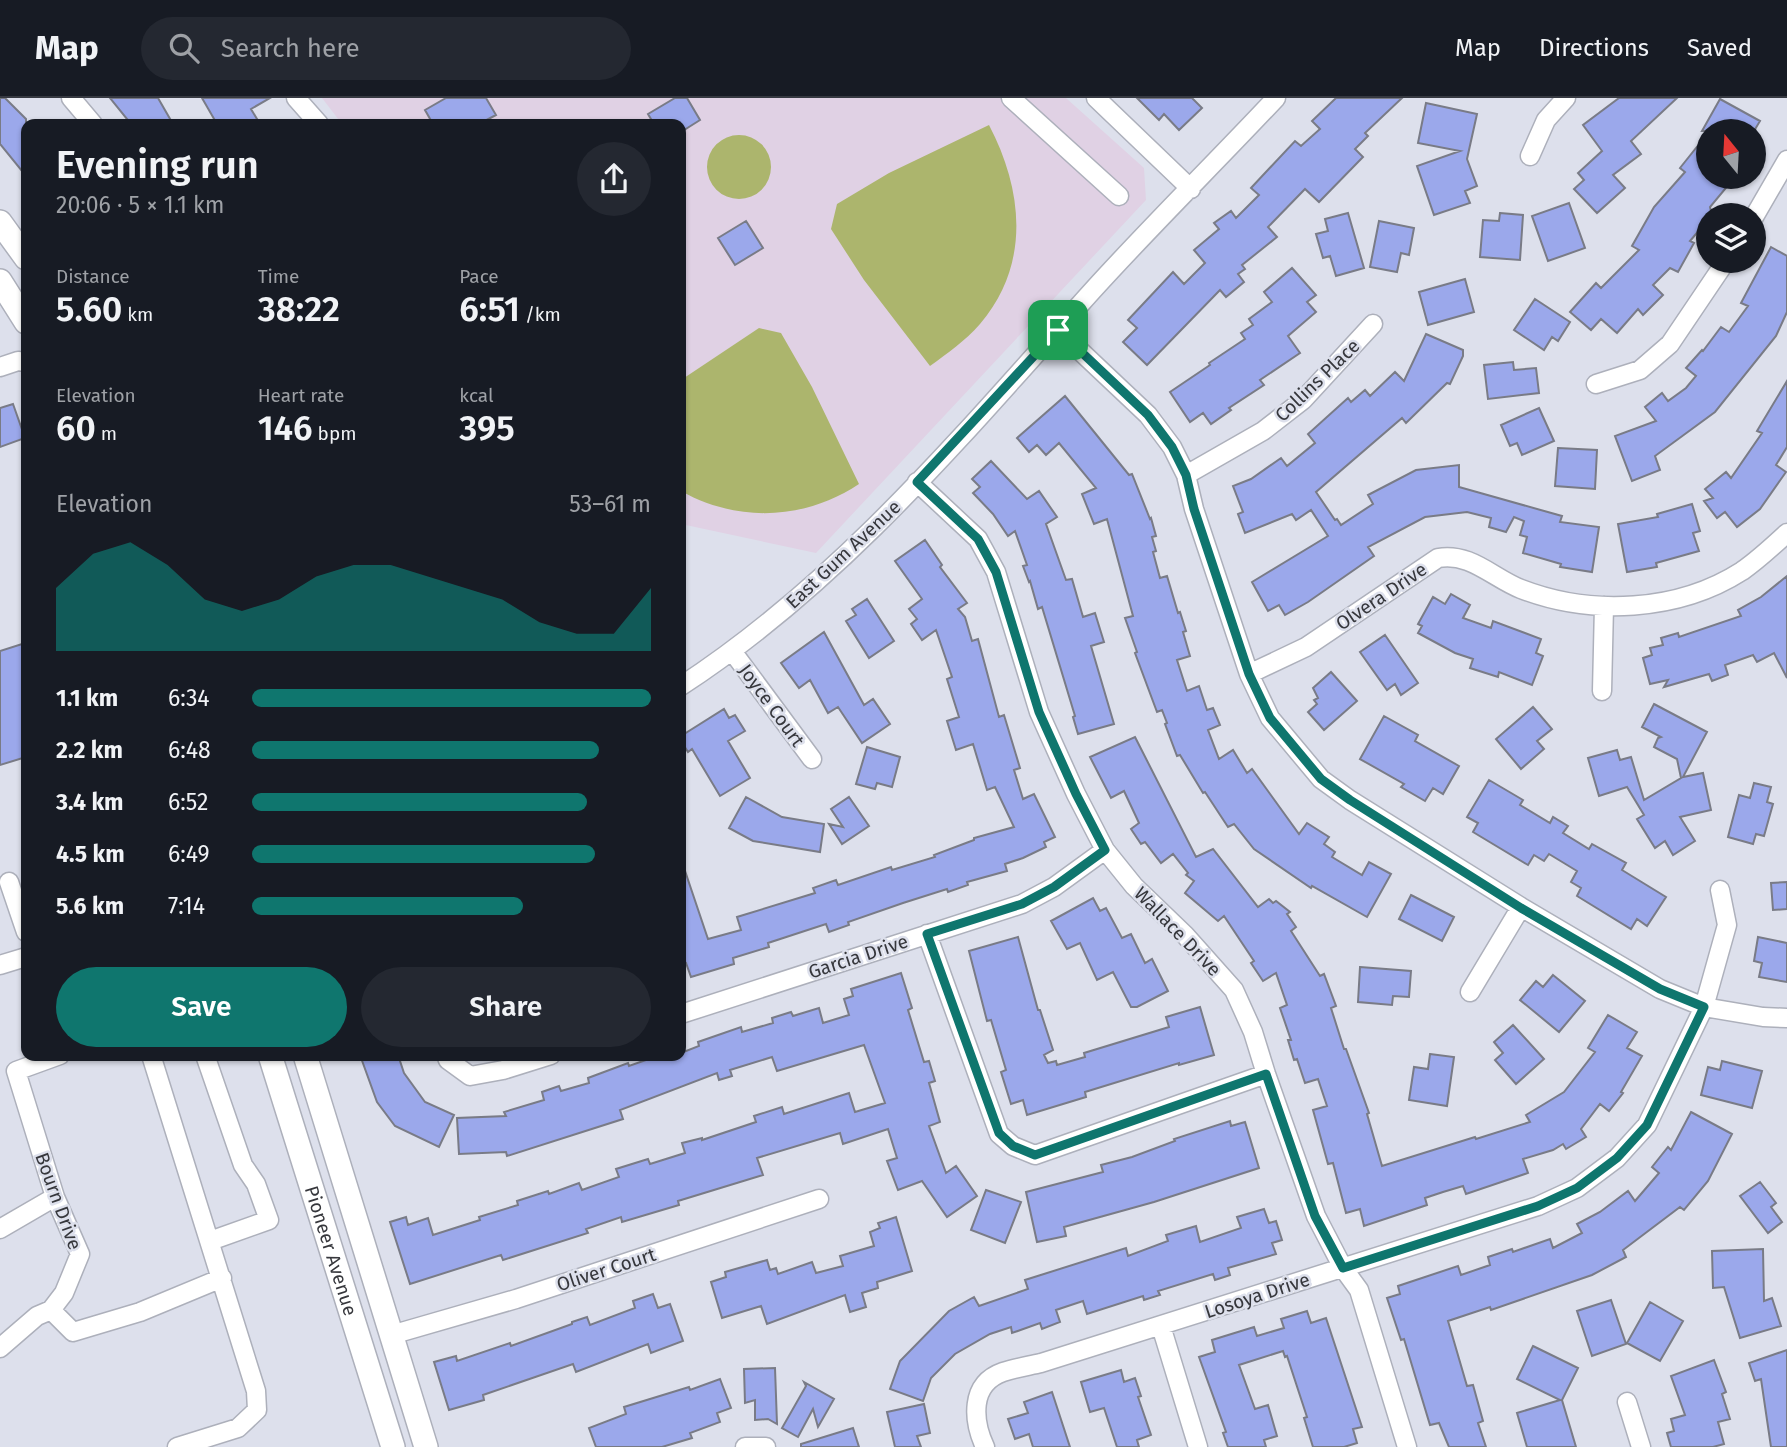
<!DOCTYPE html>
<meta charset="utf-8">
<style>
body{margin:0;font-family:"Fira Sans",sans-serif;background:#242831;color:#f1f3f6;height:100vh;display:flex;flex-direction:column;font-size:26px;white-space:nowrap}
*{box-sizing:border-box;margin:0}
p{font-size:23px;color:#9ea1a6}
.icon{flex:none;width:38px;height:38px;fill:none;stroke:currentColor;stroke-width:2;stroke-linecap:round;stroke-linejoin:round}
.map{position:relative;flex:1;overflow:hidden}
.sheet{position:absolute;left:21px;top:21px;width:665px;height:942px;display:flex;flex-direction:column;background:#171b24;border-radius:14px;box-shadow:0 2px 5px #0004}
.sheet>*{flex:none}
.needle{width:46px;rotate:342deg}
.tools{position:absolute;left:1696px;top:21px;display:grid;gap:14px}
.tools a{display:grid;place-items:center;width:70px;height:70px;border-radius:50%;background:#171b24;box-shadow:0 2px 5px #0004;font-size:35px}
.pin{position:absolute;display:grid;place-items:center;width:60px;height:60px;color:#fff;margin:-30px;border-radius:14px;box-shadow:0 4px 10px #0006}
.round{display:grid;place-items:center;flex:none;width:74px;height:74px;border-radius:37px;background:#242831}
.overview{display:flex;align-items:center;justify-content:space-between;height:119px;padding:0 35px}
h1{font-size:38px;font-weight:600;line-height:52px}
.stats{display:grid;grid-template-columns:repeat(3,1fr);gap:10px;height:119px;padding:7px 35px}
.stats div{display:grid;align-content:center}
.stats b{font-size:35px;font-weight:600}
.stats small{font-size:19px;font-weight:400}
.stats p{font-size:19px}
.chart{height:196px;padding:14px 35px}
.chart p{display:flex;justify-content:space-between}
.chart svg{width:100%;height:126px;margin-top:7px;fill:#0f766e;opacity:.7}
.button{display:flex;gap:14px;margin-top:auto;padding:14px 35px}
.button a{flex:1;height:80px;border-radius:42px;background:#0f766e;color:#fff;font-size:28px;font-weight:600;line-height:80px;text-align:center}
.button a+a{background:#242831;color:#f1f3f6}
ul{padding:0 35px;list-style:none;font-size:23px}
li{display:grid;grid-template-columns:112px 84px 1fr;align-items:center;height:52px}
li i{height:18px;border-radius:9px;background:#0f766e}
header{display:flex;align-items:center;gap:42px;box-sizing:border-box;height:98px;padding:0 35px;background:#171b24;border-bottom:2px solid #363941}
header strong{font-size:33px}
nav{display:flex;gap:38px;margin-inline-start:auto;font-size:24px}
.search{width:490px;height:63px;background:#242831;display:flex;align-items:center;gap:18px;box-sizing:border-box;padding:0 24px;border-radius:38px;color:#9ea1a6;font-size:26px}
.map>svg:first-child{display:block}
.education{fill:#e0d1e4}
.green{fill:#acb56d}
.building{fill:#9ba8eb;stroke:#797b86;stroke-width:2}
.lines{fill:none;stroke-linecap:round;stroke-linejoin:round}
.minor-casing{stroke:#adb0bb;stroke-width:21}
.major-casing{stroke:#adb0bb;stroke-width:26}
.minor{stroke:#fff;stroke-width:18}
.major{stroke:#fff;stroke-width:23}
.route-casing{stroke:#fff;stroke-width:14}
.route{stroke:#0f766e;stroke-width:9}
.labels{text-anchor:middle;stroke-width:5;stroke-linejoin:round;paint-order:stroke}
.street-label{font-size:19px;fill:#36373c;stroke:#dde0ec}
</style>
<header>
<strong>Map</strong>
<div class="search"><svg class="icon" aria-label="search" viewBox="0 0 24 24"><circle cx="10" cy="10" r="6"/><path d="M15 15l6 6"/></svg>Search here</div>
<nav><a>Map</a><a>Directions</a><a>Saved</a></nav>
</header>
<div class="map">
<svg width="1787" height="1349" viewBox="0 0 1787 1349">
<rect width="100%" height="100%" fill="#dde0ec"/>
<path class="education" d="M322,0h744l78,70 2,32 -330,353 -135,-29v-400h-339z"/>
<path class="green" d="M989,27c34,65 42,139 -9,199 -15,17 -32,29 -50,42l-66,-86 -33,-51 6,-25 52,-31z
M707 69a32 32 0 1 1 64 0a32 32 0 1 1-64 0Z
M759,230l22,5 31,54 47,97c-54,36 -121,39 -178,7v-111z"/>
<path class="building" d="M0,0h5l21,21v57l-26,-32z
M110,0h48l15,26h-42z
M202,0h68l-19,11 9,15h-43z
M446,0h40l10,17 -17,9h-46l-8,-14z
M675,0h12l13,22 -19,12v-8h-27l-6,-10z
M1137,0h55l10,10 -23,22 -15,-16 -5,6z
M1336,0h66l-37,35 3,3 -13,13 8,8 -44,45 -14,-13 -37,38 9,10 -35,28 3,4 -7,5 6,8 -18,15 -6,-7 -73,75 -24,-23 14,-14 -9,-8 45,-48 11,12 21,-21 -11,-13 25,-21 -5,-6 17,-12 5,7 23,-23 -8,-7 44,-47 6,5 19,-17 -8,-8z
M1619,0h58l-46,43 10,13 -28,21 12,13 -28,25 -23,-24 10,-9 -6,-7 24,-22 -19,-26z
M1720,1l40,22 -6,10h-52z
M1426,5l51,11 -10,45 10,27 -12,5 5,12 -36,12 -17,-49 43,-15 -42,-8z
M1708,35v44h27l-25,30 2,8h-4v5l-18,21 4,2 -16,29 -8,-4 -17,17 10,10 -20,20 -5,-6 -21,24 -16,-14 -10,11 -21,-18 26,-29 5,5 38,-38 -7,-4 22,-39 31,-35 -5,-4z
M1569,105l16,45 -37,13 -16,-45z
M1348,115l16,55 -28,8 -6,-20 -7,2 -7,-24 12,-3 -3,-12z
M1500,115l23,2 -3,45 -40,-3 3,-37 16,1z
M746,123l17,27 -28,17 -17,-27z
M1379,123l35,7 -5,27 -8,-2 -4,19 -27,-5z
M1771,149l16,9v56l-11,24 -61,76 -60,44 5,14 -28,11 -17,-45 41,-15 -11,-14 17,-14 6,8 18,-13 10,-12 -10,-8 16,-18 1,1 18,-24 8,5 19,-26 -7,-3z
M1292,170l24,27 -9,7 9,10 -28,24 12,17 -40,27 4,5 -35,23 2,2 -20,14 -8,-11 -13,9 -20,-30 40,-27 -1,-2 36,-24 -4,-6 12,-8 -4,-6 23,-17 -8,-10z
M1465,181l9,33 -46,13 -9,-33z
M1535,201l35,23 -12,19 -6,-4 -8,13 -30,-20z
M1426,236l37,16v6l-13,28 -3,-1 -41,40 -4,-5 -86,74 19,28 2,-1 4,6 32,-21 -5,-9 48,-25 43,-5v22l103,29 -2,6 39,5 -7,45 -32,-5 1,-3 -38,-11 4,-16 -7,-2 4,-14 -10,-4 -8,15 -17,-5 2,-9 -24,-6 -42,5 -57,30 6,9 -66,46 -23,13 -6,-10 -11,6 -16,-29 76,-46 -17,-26 -15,10 -4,-6 -47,19 -7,-19 5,-2 -10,-26 18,-7 30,-21 6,8 28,-23 -7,-9 40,-36 3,4 14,-12 5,6 25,-24 9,9z
M1513,264l1,8 22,-2 3,25 -51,6 -4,-34z
M1787,283v66l-11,18 10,7 -26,37 -23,18 -12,-15 -8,6 -13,-17 9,-3 -8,-9 21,-17 5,6 31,-45 -5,-2z
M1065,298l64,79 3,-1 18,45 1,-1 5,18 -4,1 4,14 -3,1 7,26 7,-2 11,37 2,-1 6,19 -3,1 7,24 -13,4 10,31 12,-5 8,24 6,-2 7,17 -12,5 11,29 14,-9 14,23 5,-4 47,65 8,-11 22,14 -5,7 11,8 -3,5 30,18 7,-13 22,12 -24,43 -55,-31 -1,2 -57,-39 -20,-25 -6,3 -23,-35 -2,1 -23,-38 -3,1 -12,-32 2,-1 -5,-13 -5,2 -22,-59 2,-1 -12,-34 8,-2 -26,-97 -13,5 -12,-30 14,-6 -37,-45 -13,12 -9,-10 -8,7 -12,-14z
M13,306l12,34 -25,9v-39z
M1539,310l15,33 -32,14 -5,-12 -7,3 -9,-21z
M1558,350l39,2 -2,39 -40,-3z
M991,363l36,38 12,-8 18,26 -11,7 20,56 6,-1 11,38 12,-4 9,29 -13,4 23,78 -36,10 -5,-17 2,-1 -33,-109 -4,2 -8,-28 -1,1 -6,-16 4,-1 -12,-34 -7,5 -15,-22 -20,-21 7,-6 -8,-8z
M1692,406l8,27 -7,2 6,18 -43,12 1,4 -30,5 -9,-48 40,-7 -1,-3z
M925,442l17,25 -2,2 27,36 -9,6 7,8 7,24 6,-2 21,78 5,-2 16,53 -6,2 9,29 11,-5 21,43 -11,5 2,5 -23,11 -18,6 2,7 -40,11 1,3 -20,7 -1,-3 -44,14 -55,19 1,3 -20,7 -3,-8 -58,19 1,4 -36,11 1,6 -43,13 -5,-14 -5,2v-100h2l25,74 33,-9 -4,-13 78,-24 -2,-5 23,-8 2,5 53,-18 1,3 43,-13 -1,-2 40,-15v-2l40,-11 -19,-40 -8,3 -14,-46 -17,6 -9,-29 12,-4 -12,-38 5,-2 -16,-47 -14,10 -11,-16 6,-5 -8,-10 13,-10 -27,-38z
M1787,478v102l-13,-25 -17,9 -4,-7 -28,10 3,10 -16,6 -3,-7 -45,13 4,-7 -18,4 -7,-26 9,-3 -2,-7 13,-3 -2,-7 17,-5 1,4 62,-21 -3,-6 23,-13z
M1451,496l19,11 -7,13 28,10 2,-7 48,18 -5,14 7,3 -11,29 -33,-13 -1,5 -28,-9 3,-9 -18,-6 -37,-20 4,-7 -4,-2 15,-27 12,7z
M867,501l27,42 -25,17 -23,-37 10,-6 -4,-6z
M824,534l40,73 9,-6 17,25 -28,19 -24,-36 -10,6 -18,-33 -11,8 -18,-25z
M1385,537l33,48 -17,12 -6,-11 -8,6 -27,-38z
M22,546l4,12v101l-26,8v-114z
M1331,574l26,29 -33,29 -16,-18 9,-8 -3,-4 4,-2 -5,-10z
M1654,606l53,28 -24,45 20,-4 8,37 -31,7 15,24 -22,14 -8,-14 -10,7 -18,-29 7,-4 -17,-28 -28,9 -11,-38 29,-8 3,10 11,-3 13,43 37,-22 -4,-19 -23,-12 4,-9 3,-1 -19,-10z
M1533,609l19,22 -15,12 7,8 -23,20 -25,-30z
M724,611l5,9 6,-3 10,16 -17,10 22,37 -30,18 -28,-47 -4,3 -7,-11v-5z
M1384,618l34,19 -3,6 44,25 -16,28 -10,-6 -8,13 -24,-14 3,-3 -44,-25z
M1135,639l61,120 17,-8 45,58 11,-8 4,4 3,-2 14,11 -3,2 9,13 -5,4 29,45 4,-2 12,32 -5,2 13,41h2l23,64 -2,1 15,52 93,-29 1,2 54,-17 -4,-7 38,-23 31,-40 -7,-4 20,-33 29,17 -10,16 15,8 -21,36 2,1 -14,18 -9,-7 -19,25 5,8 -20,12 -3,-5 -10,6 -30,9 5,14 -62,21 -3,-8 -20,6 -18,6 2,7 -63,21 -4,-17 -14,4 -13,-50 -5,1 -15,-54 14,-4 -9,-27 -13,4 -8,-24 -3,1 -6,-20h3l-11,-32 7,-3 -11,-32 -13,8 -12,-18 3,-2 -30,-45 -6,5 -33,-28 9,-12 -8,-6 2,-2 -15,-19 -12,9 -16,-21 -4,2 -10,-15 8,-6 -15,-32 -13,7 -21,-41z
M867,649l33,10 -8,30 -15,-4 -2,6 -19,-5z
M1489,682l34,20 -3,5 30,18 3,-6 15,9 -5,7 26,16 3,-5 34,19 -4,7 44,27 -19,29 -10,-7 -6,10 -54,-33 4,-8 -10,-6 6,-11 -28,-17 -5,7 -10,-6 -6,10 -55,-33 5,-9 -11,-6z
M1754,685l17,4 -4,15 6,2 -9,32 -8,-2 -3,10 -25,-7 11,-42 11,3z
M746,699l36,20 42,7 -4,28 -67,-11 -24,-13z
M849,699l20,29 -27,18 -13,-20 14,3 -12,-18z
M1787,784v27l-14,1 -2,-27z
M1411,797l43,22 -12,24 -43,-22z
M1093,800l7,13 6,-3 16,30 9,-4 14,29 7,-4 16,32 -31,16h-6l-18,-35 -16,8 -17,-37 -13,6 -16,-28z
M1018,839l20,73h2l13,40 -9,5 4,8 8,-2 1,4 28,-8 -1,-4 85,-26 -3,-10 34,-10 14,48 -35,10v-2l-94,29 1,5 -59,18 -4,-15 -12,4 -10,-32 5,-2 -15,-50 -4,1 -18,-70z
M1758,839l29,6v39l-28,-5 3,-14 -8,-2z
M1360,869l51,4 -2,26 -16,-1 -1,9 -34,-3z
M901,875l11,35 -4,2 16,52 5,-1 6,20 -6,2 11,39 -11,4 17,47 10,-7 21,30 -30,21 -25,-36 -24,9 -11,-29 10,-3 -9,-29 -45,15 -3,-11 -83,25 6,17 -85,26 1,4 -57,17 -1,-5 -35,12 2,4 -85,27 -2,-5 -91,29 -20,-62 16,-5 2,8 20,-7 5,17 47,-15 -1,-3 39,-12 -1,-4 31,-10 1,3 30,-11 3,7 37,-13 -3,-8 32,-10 2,5 35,-11 -3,-10 20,-5v2l54,-18 -2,-6 28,-9 2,7 65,-21 6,19 30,-9 -21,-58 -87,26 -5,-14 -42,13 2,6 -13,4 -2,-7 -97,37 3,9 -116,37 -1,-4 -47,2 -2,-36 49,-2 -2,-4 40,-12 -2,-8 17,-6 2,5 28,-8 -1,-5 40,-15 1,3 31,-11h21v-2l18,-7 -1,-4 43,-15 1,5 31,-9 -1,-5 19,-6 2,4 26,-8 4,15 26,-8 -5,-16 9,-3 -2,-7z
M1553,877l32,26 -26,31 -39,-32 16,-19 7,6z
M1513,927l31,34 -28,25 -21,-24 8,-7 -9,-11z
M1430,956l24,3 -7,49 -38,-6 5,-33 14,2z
M360,957h38l6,18 21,29 29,13 -15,32 -44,-21 -18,-24z
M1722,963l40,10 -10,37 -51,-13 7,-28 12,3z
M1691,1014l41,22 -24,47 -24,29 -4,-3 -57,43 3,7 -34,18 -101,35 -1,-3 -42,14 19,65 6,-1 10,36 -5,2 8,24h-37l-10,-24 -9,2 -26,-86 -3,1 -14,-42 13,-4 -2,-8 60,-20 3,9 29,-10 -2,-8 24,-8 1,3 37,-13 3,9 29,-15 -5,-9 23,-12 28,-21 7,10 24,-28 -7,-6 16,-20 3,3z
M1230,1023l1,5 14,-4 14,46 -105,34 -90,25 2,9 -29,6 -11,-50 77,-20 -2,-7 31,-8 43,-16 -1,-2z
M1760,1084l16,21 -5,4 11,15 -14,11 -28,-37z
M986,1092l35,12 -16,41 -34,-13z
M1264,1111l5,14 7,-2 6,19 -10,3 4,11 -48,14 2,7 -15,5 -2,-6 -55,17 2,4 -16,5 -1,-4 -56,18 -4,-13 -27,9 4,12 -18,7 -2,-6 -28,10 -1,-6 -21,7 -35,20 -24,24 -8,23 -33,-12 10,-28 49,-50 25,-14 5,9 49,-17 -3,-9 101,-32 2,8 40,-15 -2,-6 30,-9 4,16 41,-14 -4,-11z
M896,1119l16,54 -35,11 1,6 -16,5 4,14 -16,5 -5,-17 -78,29 -6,-18 -39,12 -11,-36 15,-5 -1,-5 42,-12 3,10 6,-2 2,6 34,-12 4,11 27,-7 -3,-10 34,-10 -4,-14 10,-4 -2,-5z
M1763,1151l1,52 8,-3 9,28 -41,12 -16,-51 -11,1 -1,-37z
M653,1196l5,14 12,-4 13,37 -32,12 -3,-9 -72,28 -3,-8 -90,31 1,5 -35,10 -15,-48 22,-6 1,5 53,-18 1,3 61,-22v-2l15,-5 3,8 45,-17 -2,-7z
M1611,1202l15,44 -34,12 -15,-45z
M1650,1204l33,19 -23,40 -33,-18z
M1307,1213l4,12 15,-5 36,109 -9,2 4,14 -13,4h-31l-9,-29 3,-1 -20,-61 -2,1 -2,-6 -44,14 16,44 13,-4 9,31 -13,4 2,7h-38l-5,-14 3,-1 -27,-75 16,-5 -3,-12 42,-13 3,9 27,-8 -3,-9z
M1533,1248l45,22 -16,32 14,47h-49l-10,-34 43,-13 -43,-21z
M1787,1252v97h-16l-10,-68 -6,2 -6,-18z
M1714,1262l12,32 -4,2 8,25 -12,3 6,22 -11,3h-42l-4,-14 7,-2 -3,-12 14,-4 -14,-39z
M775,1270l2,56 -9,-5 -13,1v-20l-10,3 -1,-34z
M1121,1272l3,12 11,-4 6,18 -3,1 13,38 -14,5 2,7h-22l-13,-39 -14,4 -9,-30z
M720,1281l11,29 -14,5 3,9 -30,11 2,5 -30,9h-66l-7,-19 37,-14 -2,-7 65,-20 1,3z
M804,1284l30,17 -16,28 -5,-18 -15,28 -16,-9 24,-42z
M1052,1294l18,55h-37l-4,-13 -14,5 -7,-20 20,-6 -4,-11z
M924,1306l6,29 -13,3 4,11h-26l-8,-35z
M853,1330l6,19h-58v-3z"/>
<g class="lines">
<defs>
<path id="minor" d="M71,0l22,26
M296,0l23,26
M1011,0l108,98
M1096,0l95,91
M1530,58l16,-36 20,-22
M1754,119l33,-57
M1058,232l90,85 24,32 14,28 8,34 55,165 21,44 51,61 29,21 171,107 139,82 44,18 59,10 24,1
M0,269l18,-6 8,1
M1596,286l44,-14 30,-26 56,-83
M1186,377l77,-44 40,-31 70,-76
M917,384l61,57 18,33 43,140 37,82 29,56 29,36 51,49 49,55 19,42 13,42 50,142 27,52 16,22 48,157
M732,553l80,108
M1249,576l57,-27 132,-89c32,-6 55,20 83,31 70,27 157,23 221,-18 16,-11 31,-25 45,-38
M681,588c160,-104 285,-255 412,-396 59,-65 123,-128 183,-192
M1602,593l2,-85
M9,784l17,50
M927,836l72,200 14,12 22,9 231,-81
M0,867l26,-8
M1470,894l51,-85
M681,916l341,-110 32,-17 51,-37
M151,957l105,336 1,19 -19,18 -61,19
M205,957l38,110 13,19 13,36 -59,21
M446,957l2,5 22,16 33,-6 48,-15
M0,1131l55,-32
M51,1212l22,22 67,-20 82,-34
M1161,1228l37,121
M391,1237l125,-36 303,-100
M0,1250l37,-32 14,-6 13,-17 16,-39 -25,-57 -39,-126 44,-16
M1627,1304l14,45
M745,1349h21
M985,1349c-12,-26 -16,-63 18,-75 12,-4 25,-6 38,-9l497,-157 39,-18 40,-30 30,-33 57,-118 23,-82 -7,-35"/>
<g id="major">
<path d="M0,124l26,36"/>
<path d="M0,183l26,41"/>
<path id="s1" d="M270,957l123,392"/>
<path d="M305,957l121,392"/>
</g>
</defs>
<use href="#minor" class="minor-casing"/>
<use href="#major" class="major-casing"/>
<use href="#minor" class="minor"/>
<use href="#major" class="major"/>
</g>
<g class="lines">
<defs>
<path id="route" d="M1058,232l90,85 24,32 14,28 8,34 55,165 21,44 51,61 29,21 171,108 139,81 44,18 -57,118 -30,33 -40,30 -39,18 -195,62 -28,-52 -49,-142 -231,81 -22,-9 -14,-13 -72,-199 95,-30 32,-17 51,-37 -29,-56 -37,-82 -43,-140 -18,-33 -61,-57z"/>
</defs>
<use href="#route" class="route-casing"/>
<use href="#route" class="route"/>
</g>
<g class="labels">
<g class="street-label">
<text transform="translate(1317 282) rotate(-44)" y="7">Collins Place</text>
<text transform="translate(843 456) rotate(-43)" y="7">East Gum Avenue</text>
<text transform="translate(1381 498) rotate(-34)" y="7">Olvera Drive</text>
<text transform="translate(772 607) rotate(54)" y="7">Joyce Court</text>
<text transform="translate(1178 833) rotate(46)" y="7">Wallace Drive</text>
<text transform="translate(858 858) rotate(-18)" y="7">Garcia Drive</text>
<text transform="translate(59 1103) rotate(70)" y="7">Bourn Drive</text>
<text dy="7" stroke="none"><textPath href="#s1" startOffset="205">Pioneer Avenue</textPath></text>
<text transform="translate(606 1171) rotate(-18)" y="7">Oliver Court</text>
<text transform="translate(1257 1197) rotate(-18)" y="7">Losoya Drive</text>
</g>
</g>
</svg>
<div class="tools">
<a><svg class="needle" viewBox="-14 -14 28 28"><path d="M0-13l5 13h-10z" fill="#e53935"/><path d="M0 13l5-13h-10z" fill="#9ea1a6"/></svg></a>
<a><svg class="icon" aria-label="layers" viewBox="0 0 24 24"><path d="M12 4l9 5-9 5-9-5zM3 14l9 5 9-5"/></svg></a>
</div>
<div class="pin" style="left:1058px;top:232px;background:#1e9e55"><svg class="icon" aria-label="arrive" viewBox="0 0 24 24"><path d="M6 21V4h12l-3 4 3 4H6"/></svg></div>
<section class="sheet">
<div class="overview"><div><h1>Evening run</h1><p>20:06 · 5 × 1.1 km</p></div><a class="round"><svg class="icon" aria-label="share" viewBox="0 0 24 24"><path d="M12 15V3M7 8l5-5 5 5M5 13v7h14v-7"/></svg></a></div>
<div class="stats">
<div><p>Distance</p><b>5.60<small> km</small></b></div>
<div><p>Time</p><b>38:22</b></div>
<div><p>Pace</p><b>6:51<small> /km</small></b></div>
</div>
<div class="stats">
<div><p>Elevation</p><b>60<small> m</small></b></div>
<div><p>Heart rate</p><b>146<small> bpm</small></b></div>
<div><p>kcal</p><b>395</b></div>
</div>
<div class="chart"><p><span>Elevation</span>53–61 m</p>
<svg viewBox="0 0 160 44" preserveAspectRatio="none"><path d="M0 44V22L10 10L20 6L30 14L40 26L50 30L60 26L70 18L80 14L90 14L100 18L110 22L120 26L130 34L140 38L150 38L160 22V44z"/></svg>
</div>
<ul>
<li><b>1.1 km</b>6:34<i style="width:100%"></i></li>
<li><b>2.2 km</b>6:48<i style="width:87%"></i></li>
<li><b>3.4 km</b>6:52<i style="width:84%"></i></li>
<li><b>4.5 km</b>6:49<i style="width:86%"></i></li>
<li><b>5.6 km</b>7:14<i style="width:68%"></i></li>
</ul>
<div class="button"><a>Save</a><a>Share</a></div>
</section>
</div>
